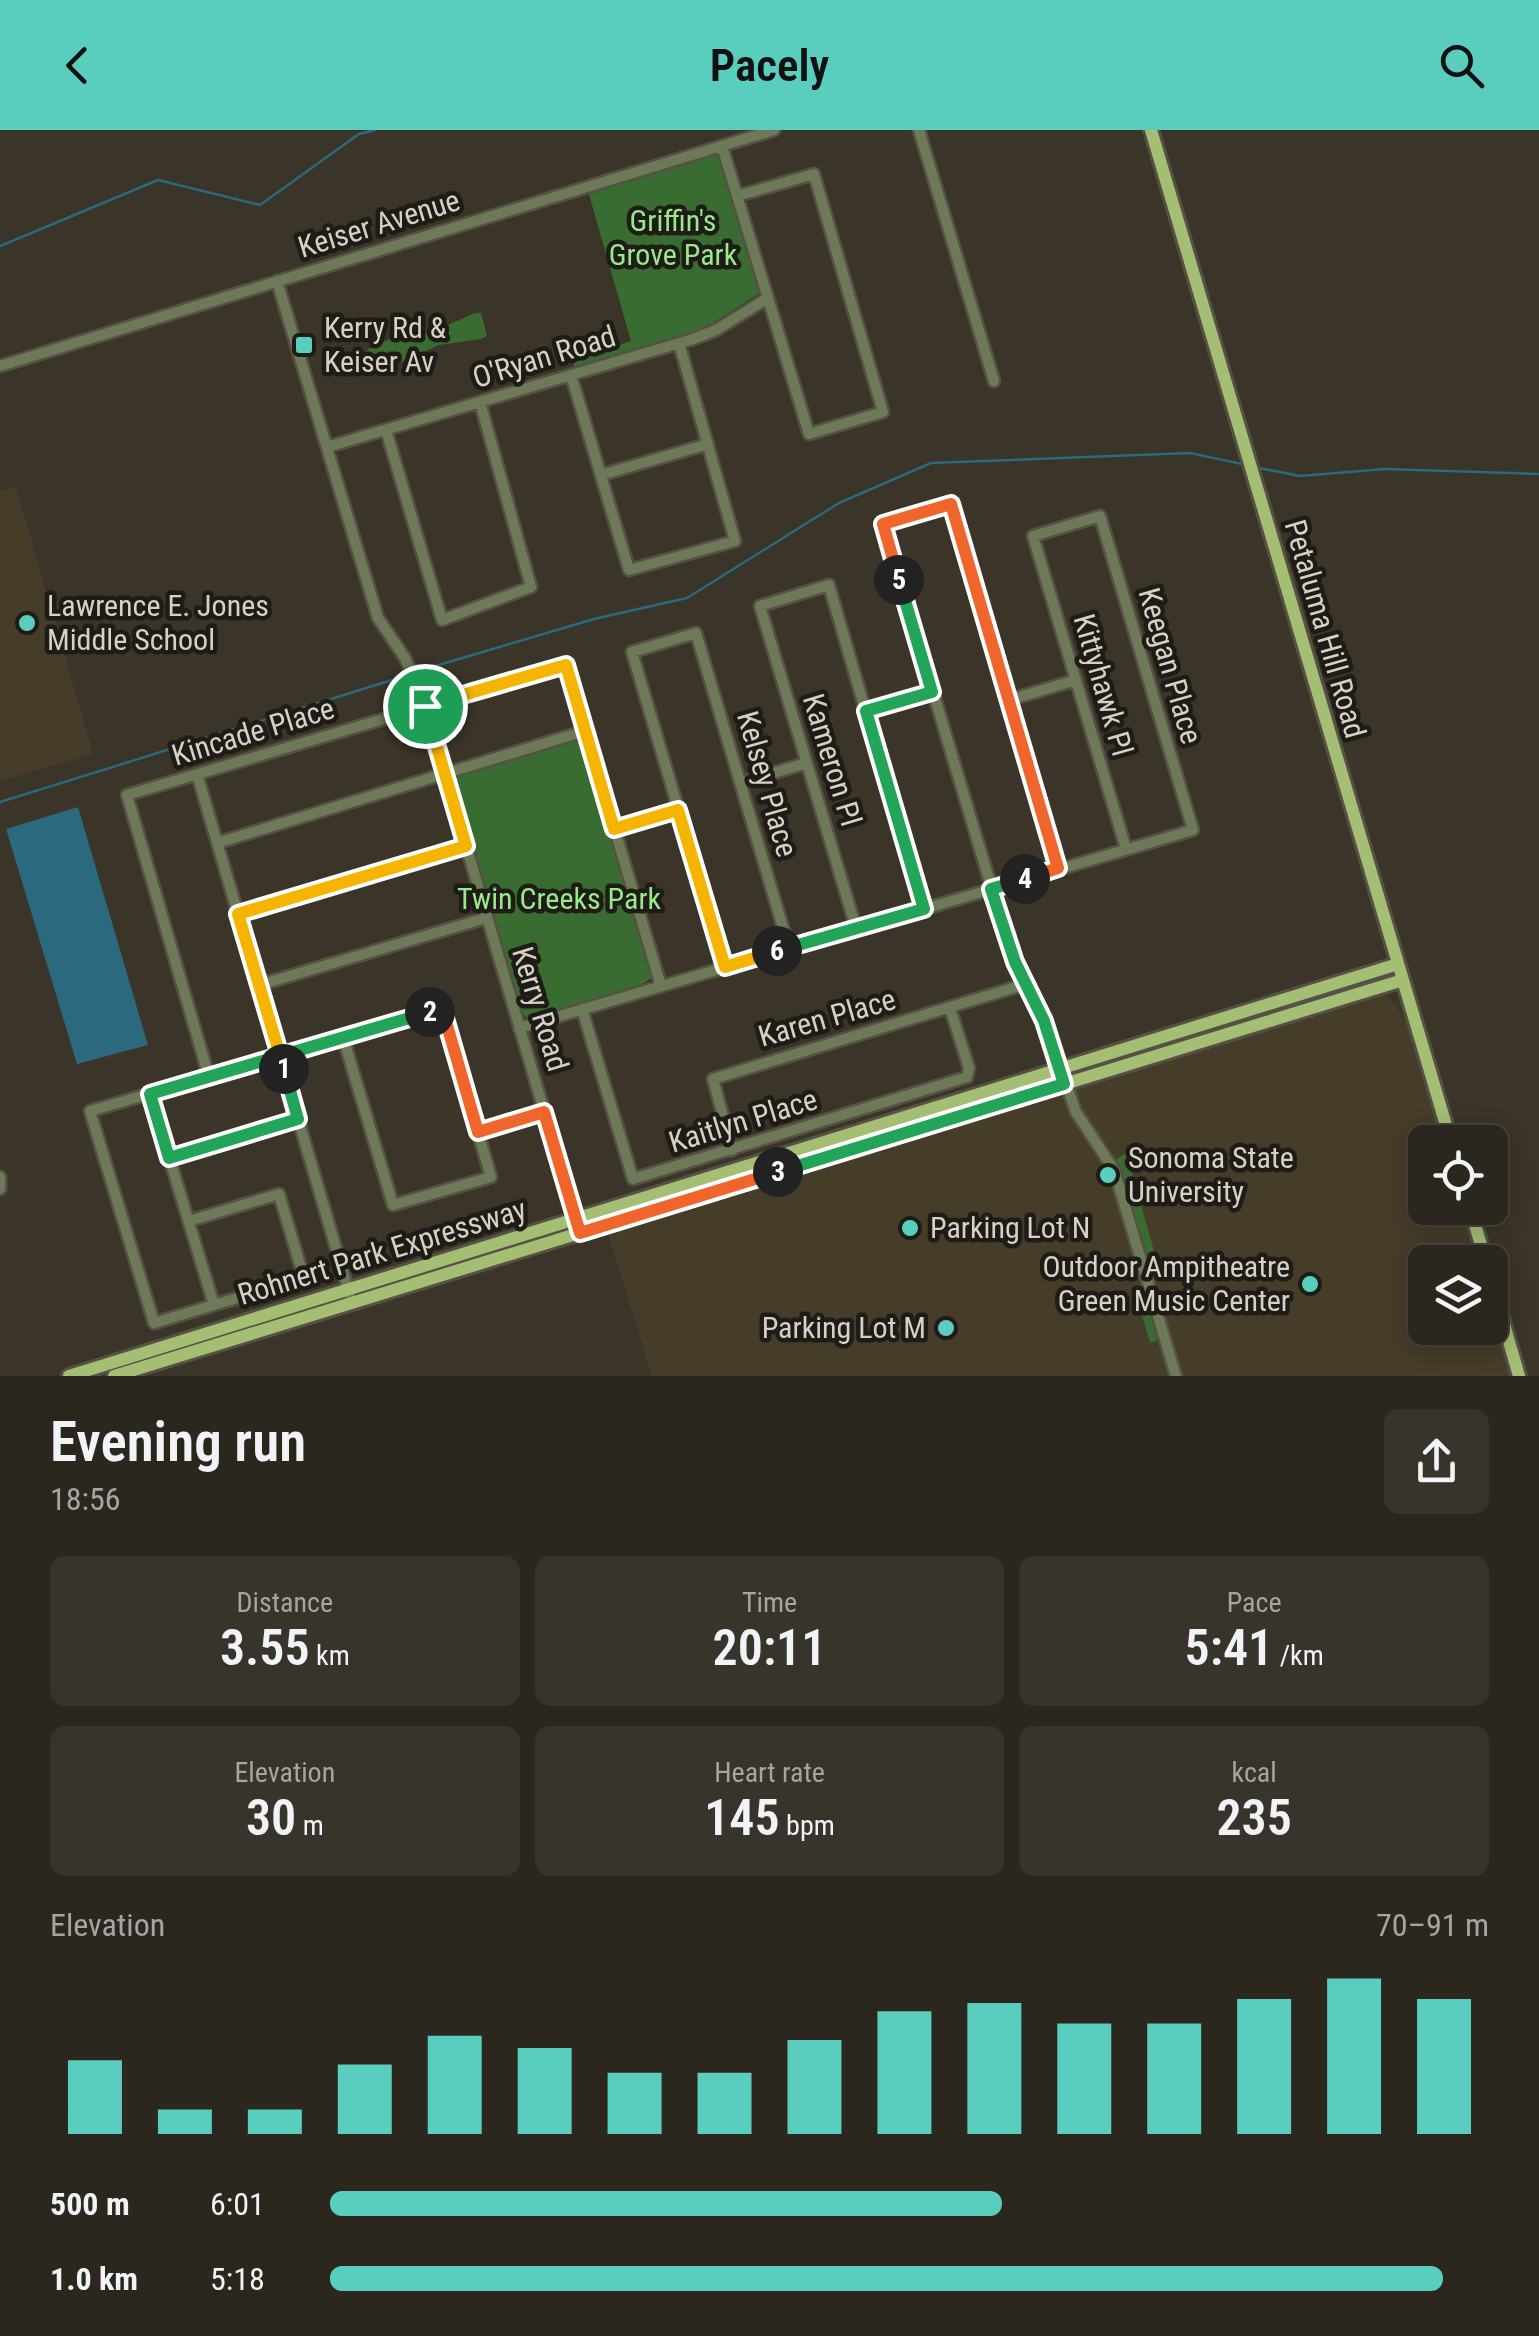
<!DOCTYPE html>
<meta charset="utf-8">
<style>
body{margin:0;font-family:"Roboto Condensed",sans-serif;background:#38332b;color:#f1f3f6;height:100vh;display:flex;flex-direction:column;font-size:38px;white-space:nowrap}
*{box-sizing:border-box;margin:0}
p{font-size:32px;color:#a6a5a4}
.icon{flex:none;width:55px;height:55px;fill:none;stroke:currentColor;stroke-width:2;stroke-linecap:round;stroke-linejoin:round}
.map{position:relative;height:1246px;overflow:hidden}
.sheet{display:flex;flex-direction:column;background:#2c271e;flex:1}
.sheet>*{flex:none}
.fabs{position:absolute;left:1408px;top:995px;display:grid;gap:20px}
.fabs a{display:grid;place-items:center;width:100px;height:100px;border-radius:15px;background:#2c271e;box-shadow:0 5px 25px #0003,0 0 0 2px #48443c;font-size:50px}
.pin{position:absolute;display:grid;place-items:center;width:85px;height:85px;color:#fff;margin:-42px;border:5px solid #fff;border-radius:50%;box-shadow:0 2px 10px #0007}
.km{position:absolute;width:50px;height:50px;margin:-25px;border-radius:50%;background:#222;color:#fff;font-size:28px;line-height:50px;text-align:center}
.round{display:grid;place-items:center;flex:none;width:105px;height:105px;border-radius:15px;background:#38332b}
.overview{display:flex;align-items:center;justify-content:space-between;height:170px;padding:0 50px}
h1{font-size:55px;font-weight:600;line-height:75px}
.stats{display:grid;grid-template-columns:repeat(3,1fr);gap:15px;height:170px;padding:10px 50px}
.stats div{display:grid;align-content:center;border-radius:15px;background:#38332b;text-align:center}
.stats b{font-size:50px;font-weight:600}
.stats small{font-size:28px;font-weight:400}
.stats p{font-size:28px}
.chart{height:280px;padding:20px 50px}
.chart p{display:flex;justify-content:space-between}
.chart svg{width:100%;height:180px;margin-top:10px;stroke:#59cebe;stroke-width:6}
ul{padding:0 50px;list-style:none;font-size:32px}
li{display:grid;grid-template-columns:160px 120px 1fr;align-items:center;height:75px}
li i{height:25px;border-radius:12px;background:#59cebe}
header{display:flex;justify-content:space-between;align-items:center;height:130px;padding:0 50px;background:#59cebe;color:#111;font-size:45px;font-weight:600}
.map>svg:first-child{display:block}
.built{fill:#463c2a}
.green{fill:#396c31}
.water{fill:#2b697f}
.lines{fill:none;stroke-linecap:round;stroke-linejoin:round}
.stream{stroke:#2b697f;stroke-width:2.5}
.minor-casing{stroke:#575045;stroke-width:15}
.major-casing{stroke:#575045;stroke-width:18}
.minor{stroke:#6d7a57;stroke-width:10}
.major{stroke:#a4be74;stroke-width:12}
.split-1-casing{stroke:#fff;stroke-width:20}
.split-2-casing{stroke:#fff;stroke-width:20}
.split-3-casing{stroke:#fff;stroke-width:20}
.split-4-casing{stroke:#fff;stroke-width:20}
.split-5-casing{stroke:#fff;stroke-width:20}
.split-6-casing{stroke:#fff;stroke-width:20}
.split-7-casing{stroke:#fff;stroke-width:20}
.split-1{stroke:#f5b400;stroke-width:12}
.split-2{stroke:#22a559;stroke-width:12}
.split-3{stroke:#f0652b;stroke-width:12}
.split-4{stroke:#22a559;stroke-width:12}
.split-5{stroke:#f0652b;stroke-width:12}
.split-6{stroke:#22a559;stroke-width:12}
.split-7{stroke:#f5b400;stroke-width:12}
.poi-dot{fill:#59cebe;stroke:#1f1c17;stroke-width:4}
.labels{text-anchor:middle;stroke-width:9;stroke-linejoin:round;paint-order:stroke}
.park-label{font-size:30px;fill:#97e98a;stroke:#1f1c17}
.street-label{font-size:30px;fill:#d5d1c9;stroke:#1f1c17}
.poi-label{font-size:30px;fill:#d5d1c9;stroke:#1f1c17;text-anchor:start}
</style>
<header><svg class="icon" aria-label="back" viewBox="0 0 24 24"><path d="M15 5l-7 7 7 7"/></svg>Pacely<svg class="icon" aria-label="search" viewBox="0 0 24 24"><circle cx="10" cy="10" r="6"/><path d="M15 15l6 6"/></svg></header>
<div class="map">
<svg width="1539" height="1246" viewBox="0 0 1539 1246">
<rect width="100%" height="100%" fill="#3b3428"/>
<path class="built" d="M16,356l77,268 -93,27v-290z
M1386,864l24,31 33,117h-18v66h36l15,54h-51v66h65v-18l20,66h-858l-45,-145z"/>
<path class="green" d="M710,23l11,6 39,134 -63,40 -122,36 -2,-8 58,-20 -43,-150z
M475,183h6l6,23 -6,3 -42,6 -34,16 -33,5 -7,-6 2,-10 27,-13 36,-4z
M574,610l8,1 3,5 67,232 -10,6 -114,35 -9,-9 -67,-225 3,-10z
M1126,1022l28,99 -8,3 -30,-94z
M1142,1154l17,56 -9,3 -16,-56z"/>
<path class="water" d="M78,677l70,238 -71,19 -71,-235z"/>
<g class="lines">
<path class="stream" d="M0,116l158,-66 102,25 99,-71 16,-4
M1259,338l41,8 85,-7 154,5
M415,542l179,-53 93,-21 152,-95 92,-40 259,-10 52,11
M0,672l408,-127"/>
<defs>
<path id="minor" d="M919,0l75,251
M722,16l87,288 74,-22 -69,-238 -77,22
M277,151l101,337 27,40 18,41 157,534
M0,236l774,-236
M571,245l58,195 106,-29 -56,-198
M386,300l56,190 89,-33 -51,-185
M327,317l366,-108 23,-9 52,-32
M601,345l107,-31
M1009,570l67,-20
M866,581l66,-19
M197,644l153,522
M741,653l65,-20
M614,699l64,-20
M217,713l368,-112
M1058,739l-107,-365 -68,20 125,419 36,78 32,91 38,58 62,206
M238,784l228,-68
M856,798l-96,-322 69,-21 94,324
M725,837l-93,-315 64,-19 93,315
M259,855l227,-67
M582,879l51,170 334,-102 2,-9 -19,-60
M519,898l674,-198 -93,-314 -67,20 93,313
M209,947l-82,-282 439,-130 95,321
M150,964l64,211
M478,1002l66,-20
M732,1020l-19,-71 313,-95
M169,1027l129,-38
M0,1047v12
M189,1091l90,-27 25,84 -150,45 -64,-212 352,-102 49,168 -98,28 -50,-168"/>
<path id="major" d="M1151,0l300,1012
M1470,1078l16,54
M1490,1146l29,100
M69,1246l1329,-412
M114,1246l1289,-396"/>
</defs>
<use href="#minor" class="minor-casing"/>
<use href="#major" class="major-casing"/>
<use href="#minor" class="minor"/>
<use href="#major" class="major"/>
</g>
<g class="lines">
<defs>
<path id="split-1" d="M284,939l-46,-155 228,-68 -41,-140"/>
<path id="split-2" d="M284,939l14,50 -129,39 -19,-64 280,-82"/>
<path id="split-3" d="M430,882l12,-4 36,124 66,-20 36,121 198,-61"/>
<path id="split-4" d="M778,1042l286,-88 -20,-63 -29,-59 -24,-73 34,-10"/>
<path id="split-5" d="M899,450l-16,-56 68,-20 107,364 -33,11"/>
<path id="split-6" d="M777,821l147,-42 -58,-198 66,-19 -33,-112"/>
<path id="split-7" d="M425,576l141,-41 48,164 64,-19 47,157 52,-16"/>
</defs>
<use href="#split-1" class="split-1-casing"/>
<use href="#split-2" class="split-2-casing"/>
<use href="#split-3" class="split-3-casing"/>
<use href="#split-4" class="split-4-casing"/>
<use href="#split-5" class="split-5-casing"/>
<use href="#split-6" class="split-6-casing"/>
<use href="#split-7" class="split-7-casing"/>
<use href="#split-1" class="split-1"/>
<use href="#split-2" class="split-2"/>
<use href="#split-3" class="split-3"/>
<use href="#split-4" class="split-4"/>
<use href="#split-5" class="split-5"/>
<use href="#split-6" class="split-6"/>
<use href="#split-7" class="split-7"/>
</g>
<g class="poi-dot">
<rect x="294" y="205" width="20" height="20" rx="5"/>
<circle cx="27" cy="493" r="10"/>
<circle cx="1108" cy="1045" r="10"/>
<circle cx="910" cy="1098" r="10"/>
<circle cx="1310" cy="1154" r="10"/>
<circle cx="946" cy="1198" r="10"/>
</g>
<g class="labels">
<g class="park-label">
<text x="673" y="101">Griffin's<tspan x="673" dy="34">Grove Park</tspan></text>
<text x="559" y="779">Twin Creeks Park</text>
</g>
<g class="street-label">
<text transform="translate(379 94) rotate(-17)" y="10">Keiser Avenue</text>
<text transform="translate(544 227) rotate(-17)" y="10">O'Ryan Road</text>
<text transform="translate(1325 499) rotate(74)" y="10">Petaluma Hill Road</text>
<text transform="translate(1170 536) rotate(74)" y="10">Keegan Place</text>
<text transform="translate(1103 555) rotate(74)" y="10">Kittyhawk Pl</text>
<text transform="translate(253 602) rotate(-17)" y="10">Kincade Place</text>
<text transform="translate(832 630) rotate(73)" y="10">Kameron Pl</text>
<text transform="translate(767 654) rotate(74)" y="10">Kelsey Place</text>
<text transform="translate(540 879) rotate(73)" y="10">Kerry Road</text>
<text transform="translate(827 888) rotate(-16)" y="10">Karen Place</text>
<text transform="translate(743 991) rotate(-17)" y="10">Kaitlyn Place</text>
<text transform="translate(382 1122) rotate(-17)" y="10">Rohnert Park Expressway</text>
</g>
<g class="poi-label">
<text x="324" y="208">Kerry Rd &amp;<tspan x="324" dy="34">Keiser Av</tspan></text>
<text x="47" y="486">Lawrence E. Jones<tspan x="47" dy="34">Middle School</tspan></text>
<text x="1128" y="1038">Sonoma State<tspan x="1128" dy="34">University</tspan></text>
<text x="930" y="1108">Parking Lot N</text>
<text x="1290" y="1147" text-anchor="end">Outdoor Ampitheatre<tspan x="1290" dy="34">Green Music Center</tspan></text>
<text x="926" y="1208" text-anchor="end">Parking Lot M</text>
</g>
</g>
</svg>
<div class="fabs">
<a><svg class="icon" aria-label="locate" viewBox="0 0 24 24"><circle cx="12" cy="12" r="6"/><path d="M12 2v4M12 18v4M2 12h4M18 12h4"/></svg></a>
<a><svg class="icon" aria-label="layers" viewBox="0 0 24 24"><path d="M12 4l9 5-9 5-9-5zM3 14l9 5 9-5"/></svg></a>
</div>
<div class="pin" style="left:425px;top:576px;background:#1e9e55"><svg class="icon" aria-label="arrive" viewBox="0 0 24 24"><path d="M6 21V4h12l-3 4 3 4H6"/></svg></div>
<b class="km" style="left:284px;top:939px">1</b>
<b class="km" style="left:430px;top:882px">2</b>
<b class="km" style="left:778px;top:1042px">3</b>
<b class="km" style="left:1025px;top:749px">4</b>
<b class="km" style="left:899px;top:450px">5</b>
<b class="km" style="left:777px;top:821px">6</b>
</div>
<section class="sheet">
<div class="overview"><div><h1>Evening run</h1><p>18:56</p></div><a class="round"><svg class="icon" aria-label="share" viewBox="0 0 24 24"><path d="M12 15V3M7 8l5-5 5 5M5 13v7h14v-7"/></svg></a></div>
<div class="stats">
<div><p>Distance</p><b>3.55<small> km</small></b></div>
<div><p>Time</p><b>20:11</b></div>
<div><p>Pace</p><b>5:41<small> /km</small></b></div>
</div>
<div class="stats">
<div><p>Elevation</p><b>30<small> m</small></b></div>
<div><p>Heart rate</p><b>145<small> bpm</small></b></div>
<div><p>kcal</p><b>235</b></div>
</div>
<div class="chart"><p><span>Elevation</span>70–91 m</p>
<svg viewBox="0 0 160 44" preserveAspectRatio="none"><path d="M5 44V26M15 44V38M25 44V38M35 44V27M45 44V20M55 44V23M65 44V29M75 44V29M85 44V21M95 44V14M105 44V12M115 44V17M125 44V17M135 44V11M145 44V6M155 44V11"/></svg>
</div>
<ul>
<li><b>500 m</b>6:01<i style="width:58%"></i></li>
<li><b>1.0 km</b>5:18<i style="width:96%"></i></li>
</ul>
</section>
